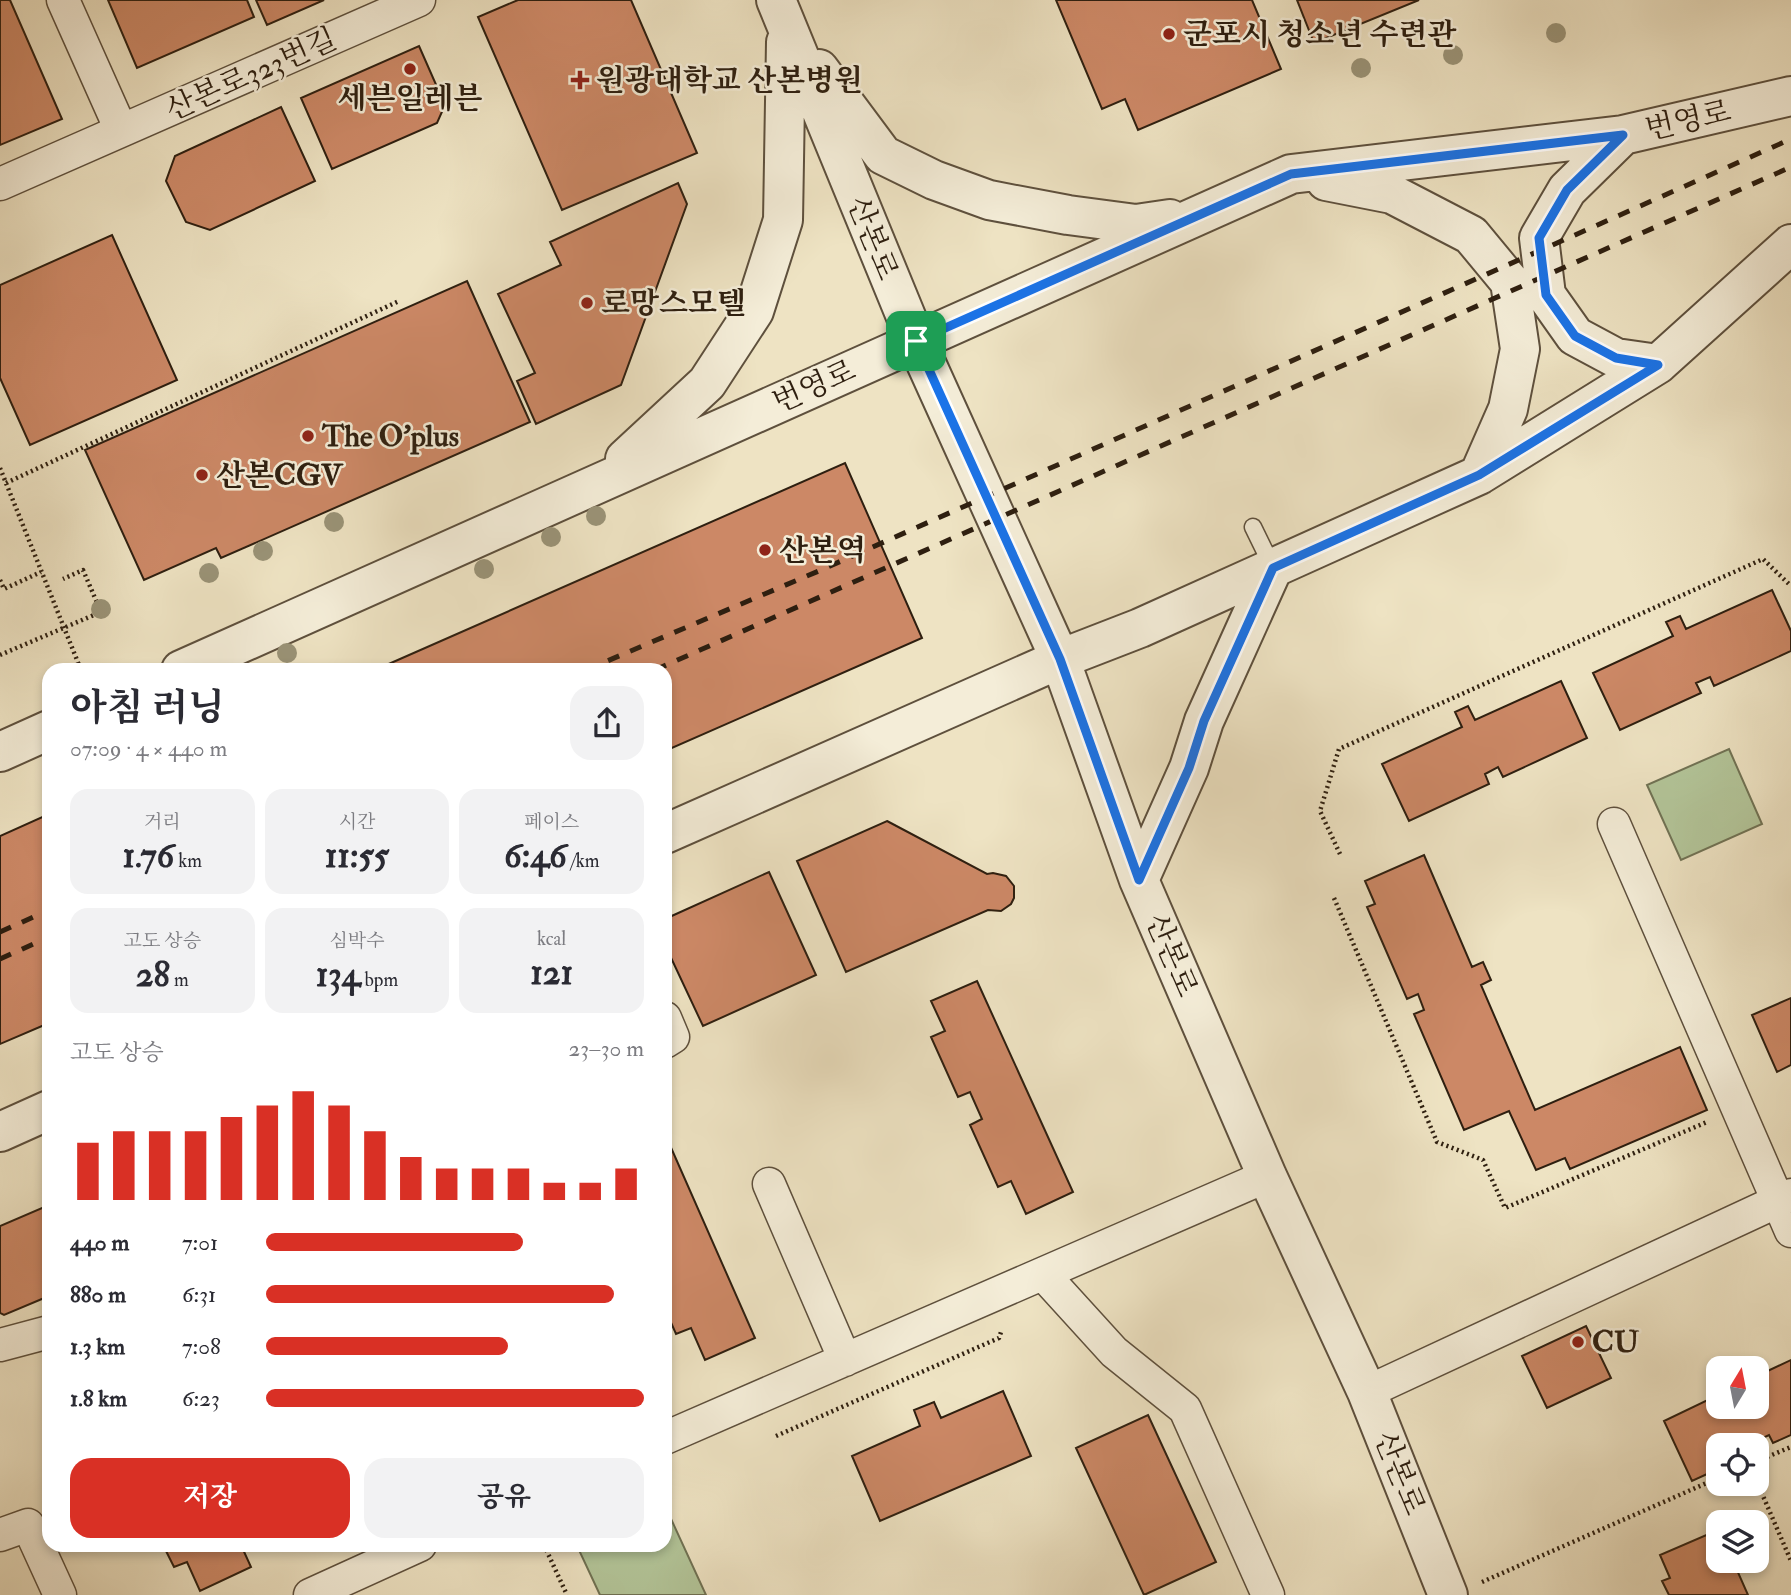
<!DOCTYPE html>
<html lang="ko">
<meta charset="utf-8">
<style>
body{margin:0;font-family:"IM FELL Double Pica","Noto Serif KR",serif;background:#f2f2f3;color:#2b2b33;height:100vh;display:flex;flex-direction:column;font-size:26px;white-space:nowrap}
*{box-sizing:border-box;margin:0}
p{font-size:23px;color:#7c7c81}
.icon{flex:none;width:38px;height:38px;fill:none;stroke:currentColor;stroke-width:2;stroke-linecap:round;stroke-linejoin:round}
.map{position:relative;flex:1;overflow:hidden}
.details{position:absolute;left:42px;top:663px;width:630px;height:889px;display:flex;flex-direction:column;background:#fff;border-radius:21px;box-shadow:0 4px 10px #0003}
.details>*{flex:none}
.needle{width:46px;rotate:10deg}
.controls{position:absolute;left:1706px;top:1356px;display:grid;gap:14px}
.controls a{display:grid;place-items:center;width:63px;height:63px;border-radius:14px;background:#fff;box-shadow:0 4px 10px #0003;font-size:35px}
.pin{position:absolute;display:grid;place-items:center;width:60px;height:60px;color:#fff;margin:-30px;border-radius:14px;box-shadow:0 4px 10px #0006}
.round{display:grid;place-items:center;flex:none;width:74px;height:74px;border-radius:21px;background:#f2f2f3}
.overview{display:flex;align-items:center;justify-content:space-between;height:119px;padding:0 28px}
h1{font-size:38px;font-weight:700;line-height:52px}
.figures{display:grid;grid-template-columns:repeat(3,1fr);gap:10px;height:119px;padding:7px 28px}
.figures div{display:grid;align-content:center;border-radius:18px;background:#f2f2f3;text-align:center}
.figures b{font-size:35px;font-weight:700}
.figures small{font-size:19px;font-weight:400}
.figures p{font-size:19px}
.chart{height:196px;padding:14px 28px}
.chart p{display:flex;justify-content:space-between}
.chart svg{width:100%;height:126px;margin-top:7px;stroke:#d93025;stroke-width:6}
.primary-button{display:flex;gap:14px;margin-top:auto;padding:14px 28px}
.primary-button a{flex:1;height:80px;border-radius:21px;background:#d93025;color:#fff;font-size:28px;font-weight:700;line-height:80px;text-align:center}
.primary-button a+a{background:#f2f2f3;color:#2b2b33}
ul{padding:0 28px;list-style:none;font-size:23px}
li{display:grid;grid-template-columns:112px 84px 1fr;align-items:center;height:52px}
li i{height:18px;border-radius:9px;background:#d93025}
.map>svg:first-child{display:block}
.green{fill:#b3c599;stroke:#707254;stroke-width:2}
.building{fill:#c86;stroke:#2e1f10;stroke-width:2}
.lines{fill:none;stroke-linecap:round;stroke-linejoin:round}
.service-casing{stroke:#5e503d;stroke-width:19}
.minor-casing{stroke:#5e503d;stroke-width:35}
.tertiary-casing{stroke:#5e503d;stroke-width:42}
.path{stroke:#2e1f10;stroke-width:4.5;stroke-dasharray:2 3.5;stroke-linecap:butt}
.service{stroke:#f4edd8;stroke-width:16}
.minor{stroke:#f4edd8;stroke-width:32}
.tertiary{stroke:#f4edd8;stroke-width:38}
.rail{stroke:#2e1f10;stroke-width:5;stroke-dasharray:12 12;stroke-linecap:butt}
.tree{fill:#9a9377}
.route-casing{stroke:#fff;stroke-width:14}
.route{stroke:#1a73e8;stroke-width:9}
.poi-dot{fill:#8f2418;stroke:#f4edd8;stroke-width:2.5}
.labels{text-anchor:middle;stroke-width:5;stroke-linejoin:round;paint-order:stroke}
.poi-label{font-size:30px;font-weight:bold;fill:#2e1f10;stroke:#f4edd8;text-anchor:start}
.street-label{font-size:30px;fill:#2e1f10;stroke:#f4edd8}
</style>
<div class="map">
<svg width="1791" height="1595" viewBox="0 0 1791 1595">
<rect width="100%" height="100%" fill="#eee3c3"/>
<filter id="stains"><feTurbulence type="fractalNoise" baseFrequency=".00286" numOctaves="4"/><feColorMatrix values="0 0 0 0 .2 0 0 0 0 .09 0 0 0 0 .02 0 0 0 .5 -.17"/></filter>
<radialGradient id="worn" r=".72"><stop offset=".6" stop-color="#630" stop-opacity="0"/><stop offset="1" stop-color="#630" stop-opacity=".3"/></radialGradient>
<path class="green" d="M1729,749l33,75 -81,36 -34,-75z
M666,1508l40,87h-106l-22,-47 5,-3h82z"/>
<path class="building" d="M0,0h10l52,119 -62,26z
M108,0h139l7,17 -117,51z
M256,0h68l-57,25z
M518,0h113l66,153 -135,57 -84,-193z
M1056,0h196l29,69 -143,61 -13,-31 -23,10z
M1297,0h122l-105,43z
M419,46l26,59 -8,18 -105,46 -31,-71z
M281,107l34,74 -105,49 -24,-8 -20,-41 9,-25z
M678,183l9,21 -66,181 -85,39 -19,-43 18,-8 -37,-79 63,-29 -11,-23z
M112,235l65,145 -147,65 -30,-67v-93z
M467,281l63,141 -309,136 -5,-10 -72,32 -59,-130z
M845,463l77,175 -257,113v-81h-290z
M1772,590l19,41v20l-77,35 -4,-9 -14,6 5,10 -81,37 -27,-57 80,-37 -7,-14 14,-6 6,13z
M1561,681l26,57 -84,39 -5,-10 -13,7 4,10 -80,37 -27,-57 80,-37 -7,-15 13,-6 7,14z
M49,814v209l-49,21v-208z
M887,821l100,53 6,-1 13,3 8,10v12l-3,6 -10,7 -13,-1 -142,62 -49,-111z
M1424,855l48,112 11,-5 8,18 -10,5 54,125 145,-63 27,63 -137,59 -5,-11 -29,12 -27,-59 -45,19 -50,-116 10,-4 -6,-16 -11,5 -40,-92 8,-3 -10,-23z
M769,872l47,103 -113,51 -38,-81v-26z
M977,981l96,211 -47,22 -15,-33 -13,6 -28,-62 12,-6 -12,-27 -12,5 -27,-60 14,-6 -14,-30z
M1791,998v67l-14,7 -25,-57z
M665,1134l90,204 -50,22 -14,-32 -15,6 -11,-25z
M49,1205v91l-45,19 -4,-2v-87z
M1586,1326l25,52 -64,30 -25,-52z
M1791,1360v75l-18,8 -4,-8 -15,7 1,4h-37v23l-26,12 -28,-60 54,-26v12h39v-31z
M1003,1391l28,65 -151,65 -28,-65 68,-30 -6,-16 20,-8 7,16z
M1148,1415l68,147 -72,33 -68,-147z
M1718,1530v31h15l15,34h-79l-7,-14 8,-3 -10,-23z
M163,1545h78l10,22 -51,24 -13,-29 -13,5z"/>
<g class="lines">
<defs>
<path id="service" d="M1253,527l20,41"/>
<path id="minor" d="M63,0l58,130
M0,184l419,-184
M1614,824l177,407
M665,1018l8,19 -8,5
M769,1184l76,176
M1043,1274l71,78 71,57 83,186
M0,1345l49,-13
M1367,1392l424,-197
M665,1438l602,-262
M0,1535l28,-10 32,70
M310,1595l110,-50"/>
<path id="tertiary" d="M776,0l140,341 144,318 79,221 128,296 100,216 81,203
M819,69l64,86 51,25 55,20 79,15 68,9 34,-5
M1623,135l-56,55 -28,48 7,57 29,41 41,22 42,6
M1326,181l66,13 79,41 39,47 10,67 -12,60 -29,66
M625,459l82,-76 47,-72 29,-91 3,-178
M181,670l1110,-496 332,-39 168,-39
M0,752l49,-22
M665,834l395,-175 80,-31 339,-153 179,-111 133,-120
M1139,880l50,-112 15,-47 69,-153
M0,1132l49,-22"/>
</defs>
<use href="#service" class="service-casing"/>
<use href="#minor" class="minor-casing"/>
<use href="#tertiary" class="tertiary-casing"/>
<path class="path" d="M0,468l81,202
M6,483l393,-182
M0,580l4,9 37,-17
M0,655l101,-43 -18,-42 -20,9
M1340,854l-20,-43 19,-62 424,-190 28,27
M1334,898l103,244 46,18 22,48 202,-86
M776,1436l223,-98 3,-9
M1757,1461l34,-14
M1757,1482l34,79
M544,1545l23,50
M1482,1582l236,-104"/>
<use href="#service" class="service"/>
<use href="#minor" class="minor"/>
<use href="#tertiary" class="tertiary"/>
<path class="rail" d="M586,670l235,-100 970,-431
M655,670l1136,-503
M0,932l49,-22
M0,959l49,-22"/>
</g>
<g class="tree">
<circle cx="1556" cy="33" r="10"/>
<circle cx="1453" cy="55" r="10"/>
<circle cx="1361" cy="68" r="10"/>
<circle cx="596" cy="516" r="10"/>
<circle cx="334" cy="522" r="10"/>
<circle cx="551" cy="537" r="10"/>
<circle cx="263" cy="551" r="10"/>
<circle cx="484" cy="569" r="10"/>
<circle cx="209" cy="573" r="10"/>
<circle cx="101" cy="609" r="10"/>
<circle cx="287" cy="653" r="10"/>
</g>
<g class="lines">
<defs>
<path id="route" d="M1623,135l-56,55 -28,48 7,57 29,41 41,22 42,7 -179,110 -206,93 -69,153 -15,47 -50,112 -79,-221 -144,-318 375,-167z"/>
</defs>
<use href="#route" class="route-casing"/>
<use href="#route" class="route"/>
</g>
<g class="poi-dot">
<circle cx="1169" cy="34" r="7"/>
<circle cx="410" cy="69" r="7"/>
<path d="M576.5 69.5h7v7h7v7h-7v7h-7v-7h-7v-7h7z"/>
<circle cx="587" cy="303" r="7"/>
<circle cx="308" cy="436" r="7"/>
<circle cx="202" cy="475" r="7"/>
<circle cx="765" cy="550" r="7"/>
<circle cx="1578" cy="1342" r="7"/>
</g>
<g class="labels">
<g class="poi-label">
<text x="1183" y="44">군포시 청소년 수련관</text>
<text x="596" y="90">원광대학교 산본병원</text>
<text x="410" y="108" text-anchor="middle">세븐일레븐</text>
<text x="601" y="313">로망스모텔</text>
<text x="322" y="446">The O'plus</text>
<text x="216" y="485">산본CGV</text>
<text x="779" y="560">산본역</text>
<text x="1592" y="1352">CU</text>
</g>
<g class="street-label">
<text transform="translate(251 74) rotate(-24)" y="10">산본로323번길</text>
<text transform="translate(1688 120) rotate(-13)" y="10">번영로</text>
<text transform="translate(873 238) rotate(68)" y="10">산본로</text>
<text transform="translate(814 386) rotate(-24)" y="10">번영로</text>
<text transform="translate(1172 955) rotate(67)" y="10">산본로</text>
<text transform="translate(1400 1473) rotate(68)" y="10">산본로</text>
</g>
</g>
<rect width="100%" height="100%" filter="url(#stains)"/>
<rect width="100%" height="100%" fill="url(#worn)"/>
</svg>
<div class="controls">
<a><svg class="needle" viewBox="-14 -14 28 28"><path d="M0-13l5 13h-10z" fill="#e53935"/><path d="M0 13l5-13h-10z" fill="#7c7c81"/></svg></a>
<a><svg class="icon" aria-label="locate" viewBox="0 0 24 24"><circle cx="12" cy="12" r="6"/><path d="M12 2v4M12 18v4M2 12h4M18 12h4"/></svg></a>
<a><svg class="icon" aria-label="layers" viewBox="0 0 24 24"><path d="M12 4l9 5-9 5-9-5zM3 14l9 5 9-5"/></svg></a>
</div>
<div class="pin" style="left:916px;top:341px;background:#1e9e55"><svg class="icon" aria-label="arrive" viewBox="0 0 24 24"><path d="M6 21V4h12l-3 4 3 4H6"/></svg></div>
<section class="details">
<div class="overview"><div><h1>아침 러닝</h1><p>07:09 · 4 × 440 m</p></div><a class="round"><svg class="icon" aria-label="share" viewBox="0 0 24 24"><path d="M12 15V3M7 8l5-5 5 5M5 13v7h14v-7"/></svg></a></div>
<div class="figures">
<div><p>거리</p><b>1.76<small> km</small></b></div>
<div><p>시간</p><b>11:55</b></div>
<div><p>페이스</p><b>6:46<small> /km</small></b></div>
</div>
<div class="figures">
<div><p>고도 상승</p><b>28<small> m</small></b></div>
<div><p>심박수</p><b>134<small> bpm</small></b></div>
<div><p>kcal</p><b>121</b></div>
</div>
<div class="chart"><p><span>고도 상승</span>23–30 m</p>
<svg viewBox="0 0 160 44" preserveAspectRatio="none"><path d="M5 44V24M15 44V20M25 44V20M35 44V20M45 44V15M55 44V11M65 44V6M75 44V11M85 44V20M95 44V29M105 44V33M115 44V33M125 44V33M135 44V38M145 44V38M155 44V33"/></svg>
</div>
<ul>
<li><b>440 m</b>7:01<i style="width:68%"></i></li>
<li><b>880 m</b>6:31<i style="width:92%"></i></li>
<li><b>1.3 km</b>7:08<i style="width:64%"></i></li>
<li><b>1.8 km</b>6:23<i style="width:100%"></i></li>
</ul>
<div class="primary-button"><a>저장</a><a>공유</a></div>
</section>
</div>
